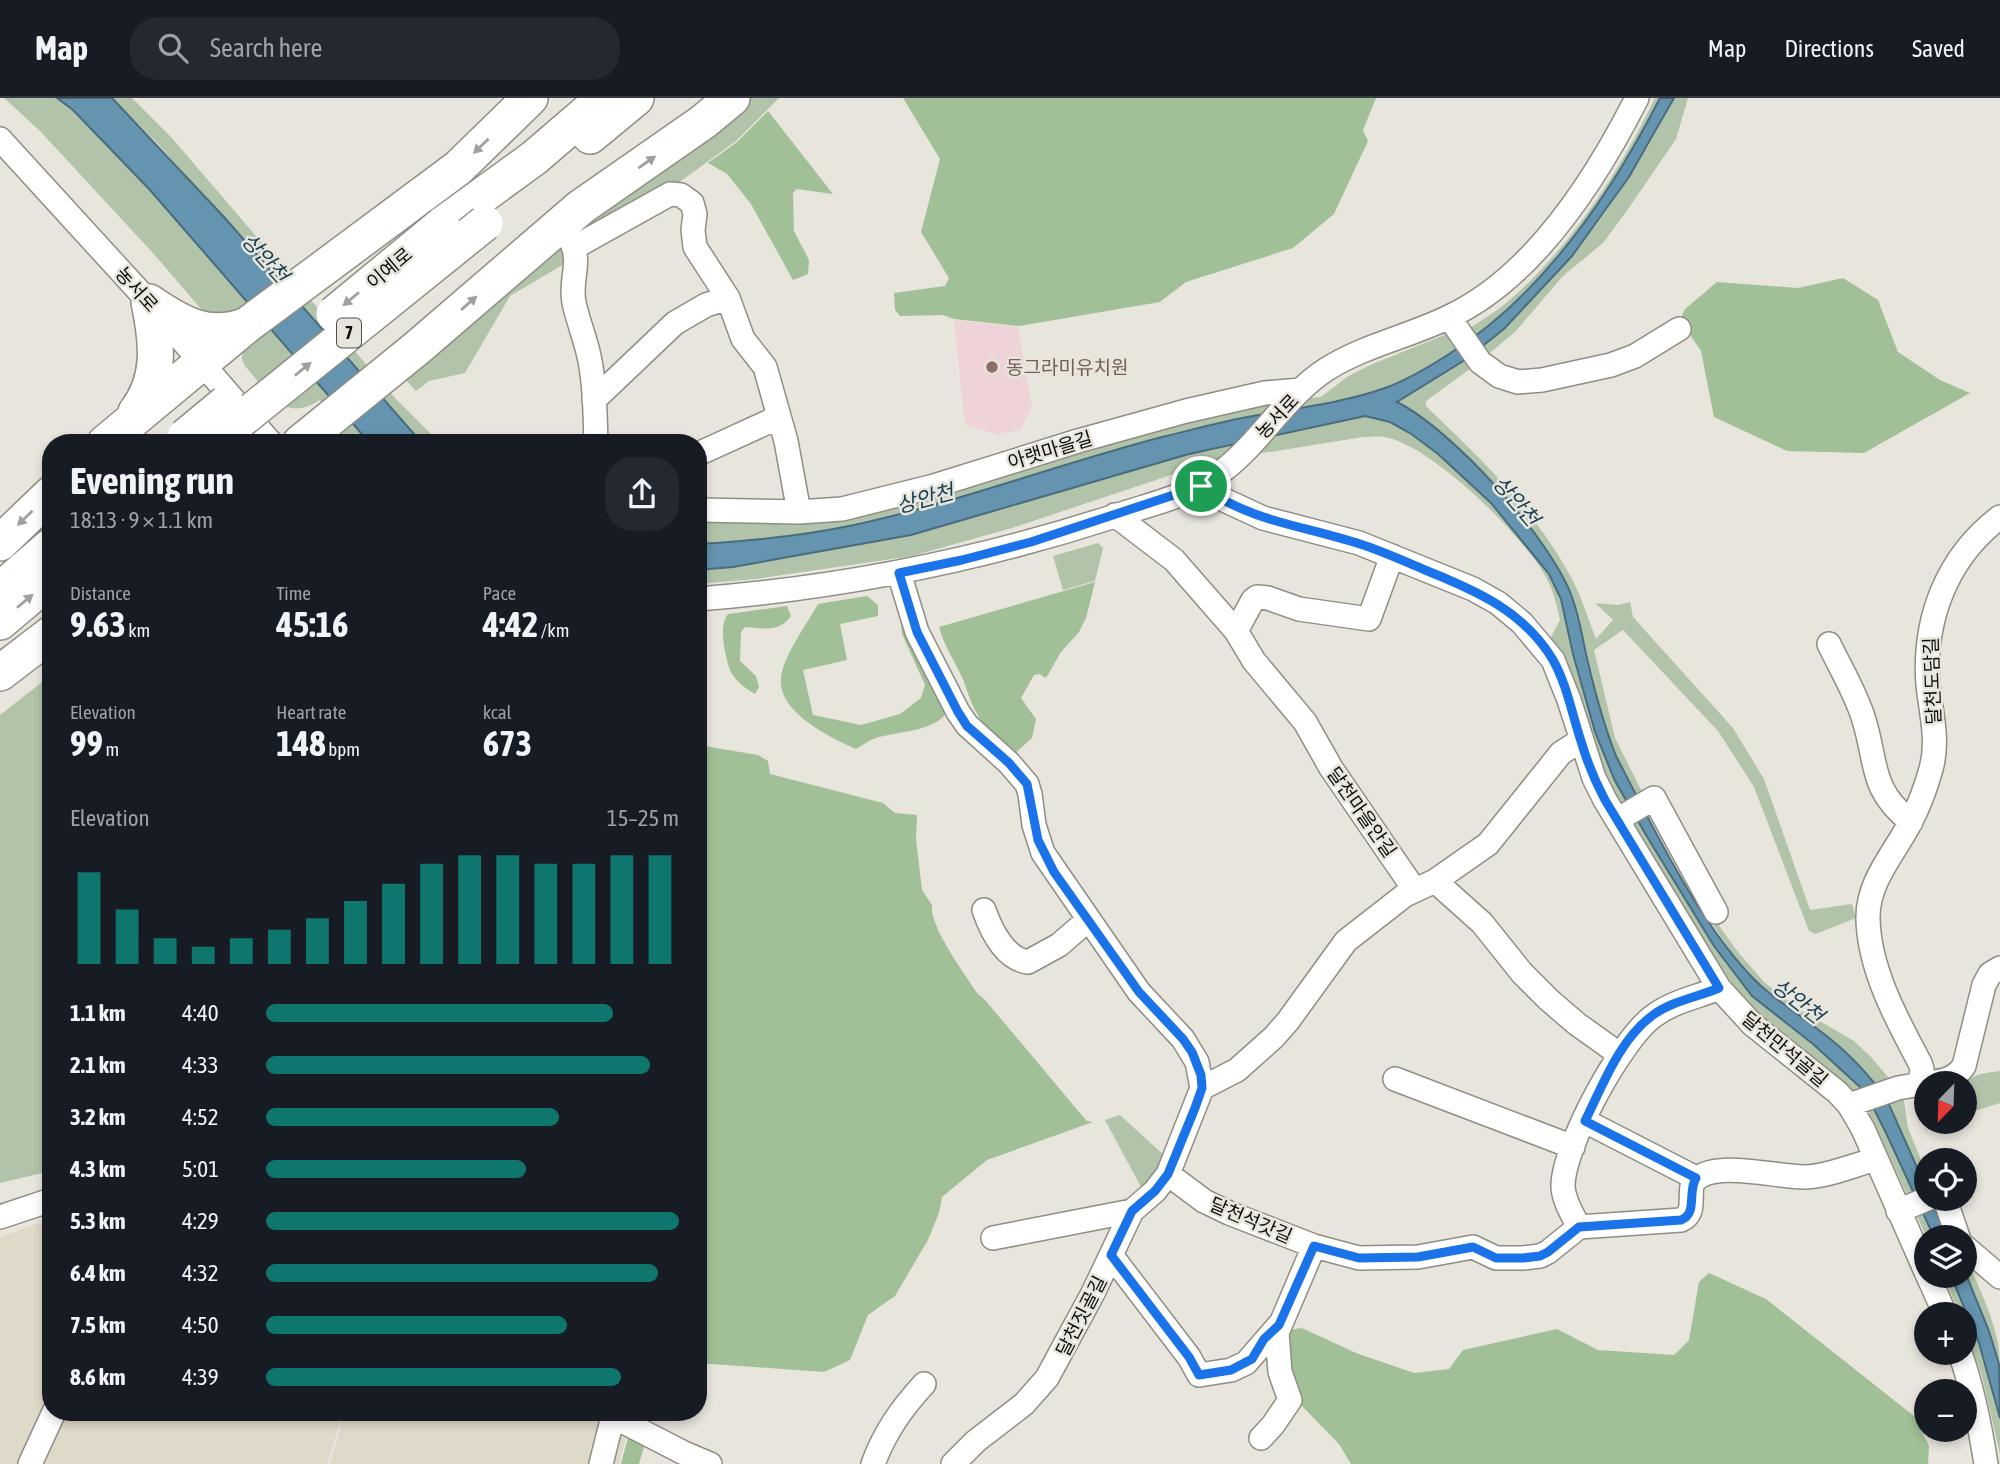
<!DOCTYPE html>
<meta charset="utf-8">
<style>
body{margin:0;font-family:"Asap Condensed","Noto Sans KR",sans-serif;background:#242831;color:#f1f3f6;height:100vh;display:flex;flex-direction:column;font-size:26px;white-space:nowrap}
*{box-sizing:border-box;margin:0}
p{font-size:23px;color:#9ea1a6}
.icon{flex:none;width:38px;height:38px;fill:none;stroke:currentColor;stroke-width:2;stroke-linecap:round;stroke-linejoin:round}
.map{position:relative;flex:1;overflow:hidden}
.panel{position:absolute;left:42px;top:336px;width:665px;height:987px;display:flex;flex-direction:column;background:#171b24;border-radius:28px;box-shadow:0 4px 10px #0003}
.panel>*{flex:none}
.needle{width:46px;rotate:203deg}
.controls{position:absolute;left:1914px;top:973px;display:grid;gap:14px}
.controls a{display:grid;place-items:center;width:63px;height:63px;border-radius:50%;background:#171b24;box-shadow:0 4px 10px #0003;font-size:35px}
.pin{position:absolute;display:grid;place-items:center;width:60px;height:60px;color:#fff;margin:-30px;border:4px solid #fff;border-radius:50%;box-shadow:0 2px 7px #0007}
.round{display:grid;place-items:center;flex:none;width:74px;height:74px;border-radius:28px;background:#242831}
.head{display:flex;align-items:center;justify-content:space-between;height:119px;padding:0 28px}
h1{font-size:38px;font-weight:700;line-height:52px}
.figures{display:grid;grid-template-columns:repeat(3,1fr);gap:10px;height:119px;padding:7px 28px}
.figures div{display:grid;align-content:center}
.figures b{font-size:35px;font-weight:700}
.figures small{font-size:19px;font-weight:400}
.figures p{font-size:19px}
.chart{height:196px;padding:14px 28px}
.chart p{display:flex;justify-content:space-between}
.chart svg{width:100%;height:126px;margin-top:7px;stroke:#0f766e;stroke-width:6}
ul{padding:0 28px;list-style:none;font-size:23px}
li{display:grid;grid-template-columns:112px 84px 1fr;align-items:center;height:52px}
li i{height:18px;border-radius:9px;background:#0f766e}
header{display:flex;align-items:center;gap:42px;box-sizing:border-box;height:98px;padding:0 35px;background:#171b24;border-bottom:2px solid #363941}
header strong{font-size:33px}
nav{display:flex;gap:38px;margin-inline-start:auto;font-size:24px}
.search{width:490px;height:63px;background:#242831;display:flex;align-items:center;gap:18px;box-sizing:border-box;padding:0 24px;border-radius:28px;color:#9ea1a6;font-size:26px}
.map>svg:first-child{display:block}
.built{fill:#dfd9c9}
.education{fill:#eed4d9}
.green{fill:#b1c4a9}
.forest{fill:#a2c097}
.water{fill:#6494af;stroke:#4a6c7e;stroke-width:2}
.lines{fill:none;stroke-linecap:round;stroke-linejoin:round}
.minor-casing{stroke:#908d85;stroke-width:26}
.highway-casing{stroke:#908d85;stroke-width:38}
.minor{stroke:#fff;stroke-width:23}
.highway{stroke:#fff;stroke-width:35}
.highway-bridge-casing{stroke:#908d85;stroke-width:38;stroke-linecap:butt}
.highway-bridge{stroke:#fff;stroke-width:35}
.oneway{fill:#9f9f9d}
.route-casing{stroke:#fff;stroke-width:14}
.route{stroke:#1a73e8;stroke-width:9}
.education-dot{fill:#8d6e63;stroke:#e8e5dd;stroke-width:2.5}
.labels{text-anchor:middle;stroke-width:5;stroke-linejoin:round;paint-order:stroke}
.shield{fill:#e8e5dd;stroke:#504e4a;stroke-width:2}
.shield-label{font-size:18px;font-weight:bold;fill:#0f0e0b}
.street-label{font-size:19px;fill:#0f0e0b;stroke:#e8e5dd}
.education-label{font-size:19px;fill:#785e54;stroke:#e8e5dd;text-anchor:start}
.water-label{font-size:21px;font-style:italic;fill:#163f54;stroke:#e8e5dd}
</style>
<header>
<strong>Map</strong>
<div class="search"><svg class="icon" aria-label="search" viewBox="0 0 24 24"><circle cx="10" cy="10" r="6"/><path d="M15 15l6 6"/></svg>Search here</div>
<nav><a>Map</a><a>Directions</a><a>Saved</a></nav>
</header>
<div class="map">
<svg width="2000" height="1366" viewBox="0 0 2000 1366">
<rect width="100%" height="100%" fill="#e8e5dd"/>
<path class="built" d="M51,1121v193h292l-16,52h-327v-227z
M345,1314h263l19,21 -8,31h-289z"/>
<path class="education" d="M954,222l64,7 14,80 -12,23 -23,4 -32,-9z"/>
<path class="green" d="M4,0h53l16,12 77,80 220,253h-32l7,-15 -25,-28c-37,24 -52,-8 -75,-34l-3,-7v-8l-41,-42 -48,-56 -113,-122z
M112,0h20l39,39 224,261 45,45h-18l-263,-298z
M748,0h31l-43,43 -55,40 -86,50 -12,2 -9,-3 -5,31 -59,35 -45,77 -36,8 -13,10 -12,-13 116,-114z
M1655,0h5c-50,98 -117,197 -211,256 -20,13 -42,26 -64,34 -42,15 -88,20 -132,28 -29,5 -58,13 -87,20 -105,27 -206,66 -312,89 -51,11 -104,16 -156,19v-28l44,2 319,-63 204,-54 56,-4 26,-20 21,-11 81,-33 7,4c16,-11 34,-21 49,-33 64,-54 114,-131 150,-206z
M1674,0h14l-12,41 -50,73 -23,31 -40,33 -48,56 -41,34 -48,35v5c54,52 110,105 146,173 10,19 16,40 24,60l17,-19 -18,-17 23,2 12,-3 3,15 100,111 31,51 46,131 42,-6 4,14 -40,16 -7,-3 -55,-144 -36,-56 -95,-101 -29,20 21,88 37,74 60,104 26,36 26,30 35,27 55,32 17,16 22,26 11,18 4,27 19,46v17l-40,-91 -37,-45 -89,-69 -24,-26 -15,-21 -47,-75 -59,-108c-13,-33 -22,-67 -30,-102 -4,-19 -7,-39 -14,-57 -22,-59 -119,-167 -175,-195 122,-69 215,-179 277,-304z
M1365,318l25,6 20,11 28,21 53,49 58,71 12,25 12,55 22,79 20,48 31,54 68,111 38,50 61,48 48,44 11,17 15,30 47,102 -7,1 -61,-132 -12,-14 -7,-3 -89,-75 -17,-17 -33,-49 -99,-163 -18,-44 -20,-69 -20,-35 9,-17c-3,-14 -6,-27 -13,-41 -21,-41 -116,-135 -163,-142 -7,-1 -15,0 -21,0l-150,24 -201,67 -100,28 -156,23 -58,5v-14l35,-3 178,-32 278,-81z
M1098,445l5,5 -8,33 -32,9 -10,-34z
M51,577v496l-51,12v-468z
M2000,973v32l-35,11v-31c9,-10 23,-10 35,-12z
M1120,1017l46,42 -5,12 -19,20 -37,-69z
M1965,1158l8,8 -2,5c14,32 29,63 29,97l-11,-35 -24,-59z
M1943,1178h8l28,67 18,59 3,16v36l-18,-78 -17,-48v-14h-5z"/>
<path class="forest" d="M903,0h473l-13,32 5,11 -34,73 -41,34 -107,34 -26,20 -141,24 -65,-7 -11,-4 -43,1 -5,-6 -1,-17 51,-7 4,-8 -28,-46 19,-73z
M768,13l65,83 -36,-5 -4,4 1,38 15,29 -1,14 -15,6 -42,-76 -24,-30 -19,-11 29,-21z
M1843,180l35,22 20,52 42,28 30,13 -106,60 -77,-2 -73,-34 -13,-66 -21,-31 5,-11 32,-27 81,6z
M1095,484l-9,36 -7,14 -18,20 -15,26 -7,-4 -5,1 -13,23 15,21 -4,19 -21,19c-16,-16 -30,-33 -39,-53 -4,-9 -6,-18 -10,-27 -9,-19 -17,-29 -23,-50z
M867,498l11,9v11l-38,8 7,36 -44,10 10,45 48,10 39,-11 21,-16 4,-13 -23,-51 -2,-18 4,-5 44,99c-11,22 -50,21 -72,28 -7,2 -13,7 -20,11 -25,-11 -79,-37 -75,-71 2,-22 26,-54 37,-74z
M787,508l4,10c-12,17 -28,12 -46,11l-4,5 -1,29 16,15 3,11 -4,7c-10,-6 -20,-13 -25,-24 -5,-14 -12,-45 -2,-56z
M698,647l60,10 10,6 2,13 113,29 12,10 22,2 -1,24 6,51 10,15c-3,21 33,69 45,88l9,8 93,111 8,9 6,1 -106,38 -45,37 -3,16 -11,27 -33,56 -27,19 -18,45 -26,12 -126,-9z
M1709,1175l57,26 148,117 15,30 -1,18h-577l-12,-20 -38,-39 -11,-23 -2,-52 14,-2 54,25 58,20 35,-4 14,-19 94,-21 41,21 76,5 15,-15 10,-58z
M629,1336l17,6 -7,24h-18z"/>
<path class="water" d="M57,0h55l112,119 198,226h-52l-3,-3 -217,-250 -77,-80z
M1660,0h14l-45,79 -57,79 -68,73 -39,31 -68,42c56,28 154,137 175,195 7,19 10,38 14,57 8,35 17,69 30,102 37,71 87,176 145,230 18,16 40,30 59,45 26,19 48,42 67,69l61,137h-14l-47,-102 -15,-30 -11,-17 -48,-44 -61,-48 -38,-50 -68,-111 -31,-54 -20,-49 -22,-78 -12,-55 -12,-25 -58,-71 -53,-49 -28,-21 -20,-11 -25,-6 -176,38 -278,81 -178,32 -35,3v-26c52,-3 105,-8 156,-19 106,-23 207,-62 312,-89 29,-7 58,-15 87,-20 44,-8 90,-13 132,-28 22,-8 44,-21 64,-34 94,-59 161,-158 211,-256z
M1965,1174l24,59 10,33 1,54 -21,-75 -28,-67h14z"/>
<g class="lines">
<defs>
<path id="minor" d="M0,41l149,163 122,141
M568,136c16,30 1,42 6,69 4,18 11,35 15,53 6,28 6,58 7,87
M575,149l95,-53 11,1 11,8 3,11 -2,16 2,17 33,51 15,41 22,28 21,74 13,71
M1449,219l31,45 19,14 19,6 24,-2 69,-15 24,-9 44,-27
M594,302l81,-77 31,-18 22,-7
M698,356l81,-37
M1201,388l21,13 41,19 96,25 114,46 25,14 24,20 31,37 16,40 25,78 11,22 114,188 33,36 85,68 12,13 14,24 64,145
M698,412l101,2 43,-3 92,-23 144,-45 108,-30 79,-18 36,-3
M1115,417l59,45 62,71 18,30 51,61 26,46 83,121
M899,475l18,59 41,80 9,13 42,38 18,21 3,10 4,31 9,28 96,139 44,47 14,23 5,26 -34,86 -13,17 -23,20 -39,82 -46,85 -23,26 -48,37 -23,23
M698,501c142,-11 282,-39 417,-83 33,-11 70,-19 99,-39 44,-29 69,-80 113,-108 38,-24 84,-33 124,-53 83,-40 145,-137 186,-218
M1236,533l17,-31 4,-3 11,1 31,11 70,10 23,-63
M1829,546c11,23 26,48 34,73 15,45 5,71 48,105
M1617,722l37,-22 62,114
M1435,783l47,42 40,50 27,27 28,24 42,30
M984,812c7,20 21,49 44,52l31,-17 29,-25
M1395,981l178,68
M1928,985c16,-2 27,-4 36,-17l20,-81 6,-11 10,-6
M1920,986l2,-15 -2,-6c-23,-43 -51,-94 -52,-144 -1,-37 26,-65 42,-96 9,-17 16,-36 21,-54 8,-28 0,-56 -3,-84 -5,-66 19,-128 72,-168
M1202,990l35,-18 37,-33 14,-16 58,-80 59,-46 30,-14 53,-37 73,-91 19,-12
M1849,1007l49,-17 29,-5
M1585,1023l111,57
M1168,1076l36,27 25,12 85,33 45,12 59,-1 55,-10 23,11h27l17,-2 8,-4 31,-25 102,-7c16,-7 7,-24 12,-38 21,-24 84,-4 113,-5 23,-1 48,-12 70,-18
M1945,1101l13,38
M1898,1113l29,-12
M0,1119l51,-17
M1579,1129c-6,-12 -15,-25 -16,-40 -1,-39 59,-150 92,-172 19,-14 43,-18 64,-27
M993,1140l139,-27
M1965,1149l35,30
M1111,1157l78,102 10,18 32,-5 15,-7 33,-38
M1928,1178l17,38
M1960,1255c13,36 20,73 26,111
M614,1319l70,36 26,11
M1261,1340l12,-13 17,-25 -10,-28 -3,-39 37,-87
M30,1366l24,-52
M601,1366l13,-52
M873,1366c12,-32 28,-55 51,-80"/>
<path id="highway" d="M590,38l46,-38
M442,127l92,-67 70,-60
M149,204c32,22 60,38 98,23
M136,314c26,-34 21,-71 13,-110
M105,345l142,-118 211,-157 72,-70
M300,345l117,-95 164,-141 122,-85 29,-24
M0,445l51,-49
M0,492l51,-44
M0,524l51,-43
M0,575l51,-39"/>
</defs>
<use href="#minor" class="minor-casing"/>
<use href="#highway" class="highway-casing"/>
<use href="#minor" class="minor"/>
<use href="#highway" class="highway"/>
<defs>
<path id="highway-bridge" d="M334,216l108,-89
M185,339l41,-34
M212,345l273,-220"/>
</defs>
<use href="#highway-bridge" class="highway-bridge-casing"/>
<use href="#highway-bridge" class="highway-bridge"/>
</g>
<defs><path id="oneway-solid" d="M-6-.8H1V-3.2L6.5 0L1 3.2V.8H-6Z" transform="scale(1.75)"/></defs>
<g class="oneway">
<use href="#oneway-solid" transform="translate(481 48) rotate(136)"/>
<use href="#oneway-solid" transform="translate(647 64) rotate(-35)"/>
<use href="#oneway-solid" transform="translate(351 201) rotate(140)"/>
<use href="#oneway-solid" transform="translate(469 205) rotate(-41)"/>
<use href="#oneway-solid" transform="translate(303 271) rotate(-39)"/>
<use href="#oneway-solid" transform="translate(25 420) rotate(136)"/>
<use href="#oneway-solid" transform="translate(25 503) rotate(-40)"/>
</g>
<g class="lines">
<defs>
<path id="route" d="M1201,388c52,37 102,39 159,58 22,7 44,17 65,26 50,20 99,41 128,90 14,25 19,54 28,81 6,21 14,40 24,59l114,188c-21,9 -47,13 -66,27 -34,25 -50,70 -68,106l111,57c-9,15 2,35 -15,42l-102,7 -31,25 -8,4 -17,2h-27l-23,-11 -55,10 -59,1 -45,-12 -35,79 -15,14 -12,20 -21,11 -32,5 -10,-18 -78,-102 21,-44 23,-20 13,-17 27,-66 7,-20 -1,-13 -9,-23 -9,-13 -44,-47 -85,-120 -16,-32 -11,-56 -18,-21 -42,-37 -9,-14 -41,-80 -18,-59 63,-13 69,-18z"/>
</defs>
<use href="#route" class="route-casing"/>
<use href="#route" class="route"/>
</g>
<circle class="education-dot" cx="992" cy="269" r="7"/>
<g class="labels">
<rect class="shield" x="337" y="220.5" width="24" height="29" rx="5"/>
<g class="shield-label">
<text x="349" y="241">7</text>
</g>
<g class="street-label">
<text transform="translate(389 170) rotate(-40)" y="7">이예로</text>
<text transform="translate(137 191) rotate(48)" y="7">농서로</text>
<text transform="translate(1277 318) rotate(-47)" y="7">농서로</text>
<text transform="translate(1050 352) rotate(-17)" y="7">아랫마을길</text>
<text transform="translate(1932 583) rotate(-92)" y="7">달천도담길</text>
<text transform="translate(1362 714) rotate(55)" y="7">달천마을안길</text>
<text transform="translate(1785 951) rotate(40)" y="7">달천만석골길</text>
<text transform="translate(1251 1122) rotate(23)" y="7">달천석갓길</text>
<text transform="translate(1081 1218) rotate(-63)" y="7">달천짓골길</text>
</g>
<g class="education-label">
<text x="1006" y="276">동그라미유치원</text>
</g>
<g class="water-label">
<text transform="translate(265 160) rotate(48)" y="7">상안천</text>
<text transform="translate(925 401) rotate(-15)" y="7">상안천</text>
<text transform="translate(1516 403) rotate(49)" y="7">상안천</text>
<text transform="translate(1798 903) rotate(38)" y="7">상안천</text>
</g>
</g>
</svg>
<div class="controls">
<a><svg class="needle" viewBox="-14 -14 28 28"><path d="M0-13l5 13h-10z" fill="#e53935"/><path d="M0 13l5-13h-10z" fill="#9ea1a6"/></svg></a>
<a><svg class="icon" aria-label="locate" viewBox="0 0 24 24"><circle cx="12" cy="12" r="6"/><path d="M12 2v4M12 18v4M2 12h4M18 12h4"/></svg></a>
<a><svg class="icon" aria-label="layers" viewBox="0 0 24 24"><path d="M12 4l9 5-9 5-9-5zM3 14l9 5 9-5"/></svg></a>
<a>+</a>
<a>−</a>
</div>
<div class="pin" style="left:1201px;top:388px;background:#1e9e55"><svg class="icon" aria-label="arrive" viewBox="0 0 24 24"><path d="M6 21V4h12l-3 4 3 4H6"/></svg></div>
<section class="panel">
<div class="head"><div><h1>Evening run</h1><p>18:13 · 9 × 1.1 km</p></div><a class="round"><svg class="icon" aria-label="share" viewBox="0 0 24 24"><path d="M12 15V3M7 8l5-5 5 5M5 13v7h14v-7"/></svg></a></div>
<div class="figures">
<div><p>Distance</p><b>9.63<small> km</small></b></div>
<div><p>Time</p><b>45:16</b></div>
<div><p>Pace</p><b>4:42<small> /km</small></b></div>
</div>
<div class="figures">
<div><p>Elevation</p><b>99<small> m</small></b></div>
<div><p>Heart rate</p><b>148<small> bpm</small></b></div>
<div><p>kcal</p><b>673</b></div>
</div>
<div class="chart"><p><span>Elevation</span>15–25 m</p>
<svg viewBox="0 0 160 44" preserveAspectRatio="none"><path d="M5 44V12M15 44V25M25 44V35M35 44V38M45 44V35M55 44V32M65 44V28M75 44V22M85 44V16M95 44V9M105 44V6M115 44V6M125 44V9M135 44V9M145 44V6M155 44V6"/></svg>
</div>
<ul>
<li><b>1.1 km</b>4:40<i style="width:84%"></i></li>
<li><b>2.1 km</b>4:33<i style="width:93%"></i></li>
<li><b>3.2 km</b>4:52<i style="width:71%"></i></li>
<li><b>4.3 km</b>5:01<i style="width:63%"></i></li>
<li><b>5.3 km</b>4:29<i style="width:100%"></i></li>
<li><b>6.4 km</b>4:32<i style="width:95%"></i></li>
<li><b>7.5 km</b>4:50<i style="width:73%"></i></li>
<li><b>8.6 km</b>4:39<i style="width:86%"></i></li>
</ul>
</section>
</div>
